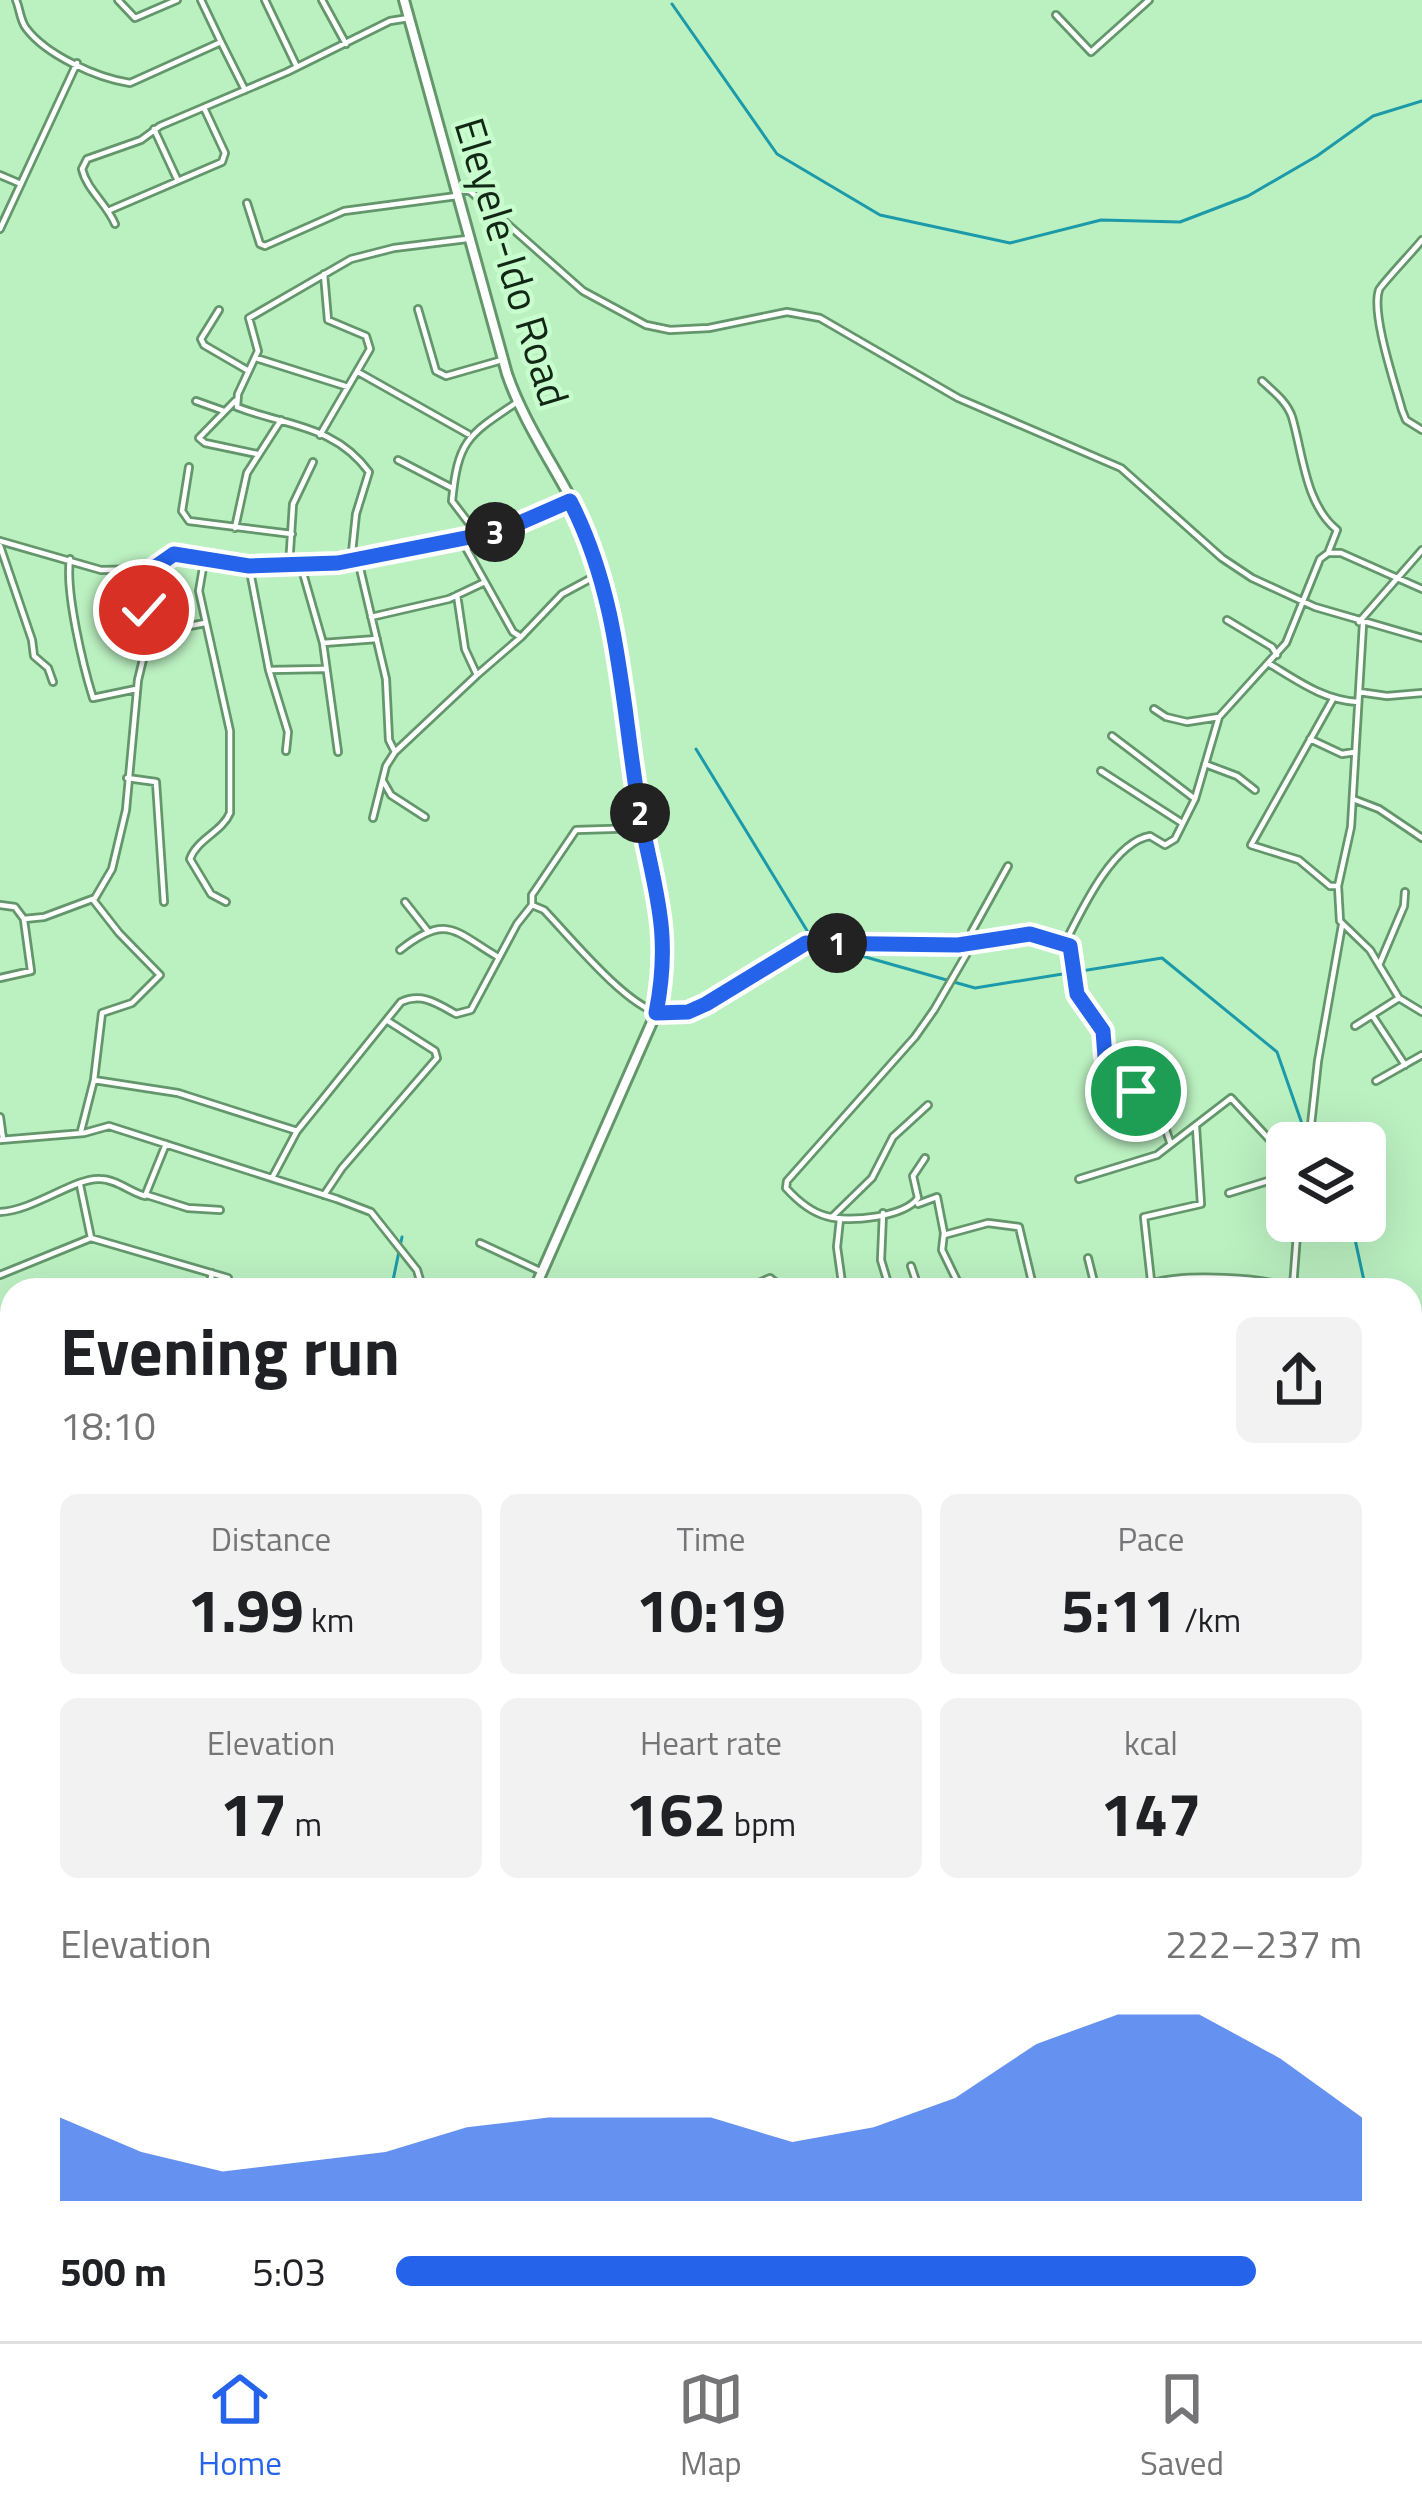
<!DOCTYPE html>
<meta charset="utf-8">
<style>
body{margin:0;font-family:"Titillium Web",sans-serif;background:#f2f2f2;color:#202124;height:100vh;display:flex;flex-direction:column;font-size:45px;white-space:nowrap}
*{box-sizing:border-box;margin:0}
p{font-size:39px;color:#757577}
.icon{flex:none;width:66px;height:66px;fill:none;stroke:currentColor;stroke-width:2;stroke-linecap:round;stroke-linejoin:round}
.map{position:relative;flex:1;overflow:hidden}
.sheet{position:absolute;left:0px;top:1278px;width:1422px;height:1065px;display:flex;flex-direction:column;background:#fff;border-radius:36px 36px 0 0;box-shadow:0 12px 48px #0002}
.sheet>*{flex:none}
.fabs{position:absolute;left:1266px;top:1122px;display:grid;gap:24px}
.fabs a{display:grid;place-items:center;width:120px;height:120px;border-radius:18px;background:#fff;box-shadow:0 12px 48px #0002;font-size:60px}
.pin{position:absolute;display:grid;place-items:center;width:102px;height:102px;color:#fff;margin:-51px;border:6px solid #fff;border-radius:50%;box-shadow:0 3px 12px #0007}
.km{position:absolute;width:60px;height:60px;margin:-30px;border-radius:50%;background:#222;color:#fff;font-size:33px;line-height:60px;text-align:center}
.round{display:grid;place-items:center;flex:none;width:126px;height:126px;border-radius:18px;background:#f2f2f2}
.headline{display:flex;align-items:center;justify-content:space-between;height:204px;padding:0 60px}
h1{font-size:66px;font-weight:700;line-height:90px}
.metrics{display:grid;grid-template-columns:repeat(3,1fr);gap:18px;height:204px;padding:12px 60px}
.metrics div{display:grid;align-content:center;border-radius:18px;background:#f2f2f2;text-align:center}
.metrics b{font-size:60px;font-weight:700}
.metrics small{font-size:33px;font-weight:400}
.metrics p{font-size:33px}
.chart{height:336px;padding:24px 60px}
.chart p{display:flex;justify-content:space-between}
.chart svg{width:100%;height:216px;margin-top:12px;fill:#2563eb;opacity:.7}
ul{padding:0 60px;list-style:none;font-size:39px}
li{display:grid;grid-template-columns:192px 144px 1fr;align-items:center;height:90px}
li i{height:30px;border-radius:15px;background:#2563eb}
.menu{display:flex;justify-content:space-around;align-items:center;height:168px;border-top:3px solid #e0e0e0;background:#fff;font-size:33px;color:#757577}
.menu a{display:grid;justify-items:center;gap:6px}
.menu .active{color:#2563eb}
.map>svg:first-child{display:block}
.lines{fill:none;stroke-linecap:round;stroke-linejoin:round}
.stream{stroke:#1d9aa9;stroke-width:3}
.minor-casing{stroke:#64966b;stroke-width:10}
.secondary-casing{stroke:#64966b;stroke-width:14}
.minor{stroke:#fff;stroke-width:4.5}
.secondary{stroke:#fff;stroke-width:8}
.route-casing{stroke:#fff;stroke-width:24}
.route{stroke:#2563eb;stroke-width:15}
.labels{text-anchor:middle;stroke-width:9;stroke-linejoin:round;paint-order:stroke}
.street-label{font-size:42px;fill:#122715;stroke:#c8fdce}
</style>
<div class="map">
<svg width="1422" height="2341" viewBox="0 0 1422 2341">
<rect width="100%" height="100%" fill="#bbf0c1"/>
<g class="lines">
<path class="stream" d="M672,4l105,150 103,61 130,28 91,-23 79,2 68,-26 69,-40 56,-40 49,-15
M696,749l118,193
M823,945l152,43 187,-30 115,94 31,89
M1351,1221l15,69
M391,1290l11,-53
M1410,1469l12,24
M0,1633l12,11
M1410,1802l12,-12
M247,2341l2,-10"/>
<defs>
<path id="minor" d="M16,0c4,9 4,20 10,28 20,27 71,50 104,55l91,-41 24,48
M118,0l17,18 42,-18
M201,0l20,42
M265,0l32,67
M322,0l24,44
M1056,15l35,37 58,-52
M154,129l24,52
M0,175l21,9
M455,190l15,1 113,100 63,34 24,5 39,-2 78,-16 33,6 138,80 163,70 101,90 30,20 63,29 107,31
M247,203l13,41 5,2 79,-35 113,-15
M110,210l112,-48 3,-9 -20,-43
M115,224c-8,-20 -28,-34 -33,-55l5,-10 54,-19 19,-14 127,-54 103,-51 19,-3
M0,229l77,-166
M1422,240c-7,9 -42,46 -43,50 -8,24 16,94 23,120l4,10 16,10
M418,309l18,62 10,5 56,-16
M219,310l-18,29 3,6 43,25
M256,358l92,29
M358,372l110,62
M1262,381c12,11 25,21 30,36 11,37 13,87 45,113l-9,23
M196,401l28,10
M235,401l-36,37 6,5 52,11
M320,435l50,-86 -4,-13 -38,-16 -4,-46
M398,460l54,28
M189,467l-7,44 7,10 103,13
M235,528l12,-55 34,-53
M478,535l-26,-34c6,-61 16,-66 64,-98
M461,539l52,93 8,5 41,-43 39,-21
M0,541l101,29 53,-1
M0,546l32,94 2,16 14,12 5,14
M205,556l-6,35 31,140v82c-8,19 -33,26 -40,46l21,35 15,8
M70,559c-5,32 13,107 23,139l43,-9
M358,560l28,119 3,61 6,12
M351,562l5,-48 13,-42c-34,-47 -83,-46 -132,-65l1,-13 20,-43 -9,-33 102,-59 43,-11 73,-9
M249,566l20,104 19,62 -2,19
M289,566l4,-62 20,-42
M301,566l22,77 15,109
M457,595l8,54 12,26 44,-38
M371,617l78,-18 36,-17
M1227,620l45,27 5,8
M1359,622l63,-72
M1363,624l-12,203 -13,59 2,35 30,29 29,48 23,14
M142,635l63,-12
M323,643l54,-4
M1268,663c30,18 55,37 90,39
M269,670l55,-1
M1359,692l28,4 35,-3
M1333,699l-82,146 48,15 31,26h8
M1154,709l12,8 21,5 32,-5
M1112,736l83,63
M1310,739l32,15 13,-2
M1205,764l32,12 18,14
M1101,771l81,52
M127,778l29,4 8,120
M383,781l8,14 34,22
M1353,799l26,10 43,29
M373,818l13,-52 9,-14 82,-77
M405,902l22,28
M0,905l15,2 9,12 20,-2 51,-19 17,-29 14,-59 12,-130 8,-33 -4,-15 5,-43 7,-20 9,-11 27,-4 59,12 102,-4 150,-31 69,-30
M532,905l12,5c25,26 81,95 115,103 17,4 32,-2 47,-9l100,-61 152,2 72,-10 35,8 8,11 4,40 26,37 3,29 55,55 9,27
M1065,943c16,-32 48,-101 85,-107l15,9 10,-6 20,-40 24,-82 67,-74 34,-84 8,-6h13l81,36
M400,950c47,-37 54,-19 98,7
M1379,965l25,-59 1,-14
M0,978l31,-7 -7,-51
M1372,1015l33,50
M1355,1026l44,-28
M94,1080l8,-67 30,-10 28,-28 -41,-42 -25,-32
M1376,1081l46,-26
M0,1117l3,22
M81,1131l13,-51 84,13 119,38
M0,1140l84,-7 25,-7 228,73 34,13 46,58 6,20
M1309,1143l9,-82 24,-136
M925,1158l-12,18 5,22c-14,19 -69,25 -92,18 -15,-4 -30,-17 -40,-28l1,-7 128,-144 19,-27 32,-55 6,-24 36,-65
M272,1178l25,-47 104,-129c21,-10 37,2 55,12l15,-4 46,-86 15,-19v-10l44,-65 67,-2
M1079,1179l78,-24 74,-57 51,55 5,22 -58,18
M80,1185l11,53
M147,1195l41,13 32,2
M324,1195l18,-27 95,-110 -2,-7 -47,-30
M918,1204l19,-7 7,36 -2,17 18,37 14,3
M0,1212c33,-1 76,-35 100,-33 16,0 30,13 45,17l21,-52
M883,1213l-2,47 9,30
M832,1217l40,-39 21,-41 35,-32
M840,1219l-3,28 6,43
M944,1235l44,-12 31,4 15,63
M480,1243l62,29
M1088,1258l8,32
M911,1266l8,24
M0,1275l91,-37 137,40
M1153,1283c30,-9 115,-7 139,7
M1293,1287l5,-66
M198,1290l12,-7 2,-10
M743,1290l27,-12 15,12
M1152,1290l-8,-73 57,-13 -5,-77
M0,1374l12,1
M0,1431l12,-2
M0,1488l12,-8
M0,1599l12,-9
M0,1605l12,10
M1410,1656l12,-4
M0,1667l12,9
M1410,1715l12,-8
M0,1723l12,-8
M0,1755l12,18
M0,1830l12,14
M0,1893l12,-9
M1410,1926l12,-2
M1410,2030l12,23
M1410,2083l12,-12
M0,2101l12,-7
M1410,2141l12,-2
M0,2155l12,3
M1410,2191h12
M1410,2270l12,-4
M1410,2316l12,-3
M0,2325l12,-8
M305,2331l41,10
M530,2331l3,10
M657,2331l4,10
M1052,2331l15,10
M1102,2331l9,10
M824,2338l41,-4 39,7
M121,2341l2,-10
M194,2341l2,-10
M426,2341l1,-10
M562,2341l25,-10
M757,2341l20,-10
M987,2341l1,-10
M1036,2341l5,-10
M1174,2341l1,-10
M1329,2341l2,-10
M1397,2341v-10"/>
<path id="secondary" d="M404,0l103,374c21,61 63,112 86,172 30,78 31,169 44,251 13,82 38,131 19,216l-122,277
M821,2331l4,10"/>
</defs>
<use href="#minor" class="minor-casing"/>
<use href="#secondary" class="secondary-casing"/>
<use href="#minor" class="minor"/>
<use href="#secondary" class="secondary"/>
</g>
<g class="lines">
<defs>
<path id="route" d="M144,610l10,-42 20,-14 75,12 89,-3 163,-32 69,-30c48,93 51,192 67,294 13,86 37,128 19,218l32,-1 18,-8 100,-61 152,2 72,-11 40,12 7,48 26,37 2,26 31,34"/>
</defs>
<use href="#route" class="route-casing"/>
<use href="#route" class="route"/>
</g>
<g class="labels">
<g class="street-label">
<text transform="translate(512 262) rotate(73)" y="15">Eleyele-Ido Road</text>
</g>
</g>
</svg>
<div class="fabs">
<a><svg class="icon" aria-label="layers" viewBox="0 0 24 24"><path d="M12 4l9 5-9 5-9-5zM3 14l9 5 9-5"/></svg></a>
</div>
<div class="pin" style="left:1136px;top:1091px;background:#1e9e55"><svg class="icon" aria-label="arrive" viewBox="0 0 24 24"><path d="M6 21V4h12l-3 4 3 4H6"/></svg></div>
<div class="pin" style="left:144px;top:610px;background:#d93025"><svg class="icon" aria-label="check" viewBox="0 0 24 24"><path d="M5 12l5 5 9-10"/></svg></div>
<b class="km" style="left:837px;top:943px">1</b>
<b class="km" style="left:640px;top:813px">2</b>
<b class="km" style="left:495px;top:532px">3</b>
<section class="sheet">
<div class="headline"><div><h1>Evening run</h1><p>18:10</p></div><a class="round"><svg class="icon" aria-label="share" viewBox="0 0 24 24"><path d="M12 15V3M7 8l5-5 5 5M5 13v7h14v-7"/></svg></a></div>
<div class="metrics">
<div><p>Distance</p><b>1.99<small> km</small></b></div>
<div><p>Time</p><b>10:19</b></div>
<div><p>Pace</p><b>5:11<small> /km</small></b></div>
</div>
<div class="metrics">
<div><p>Elevation</p><b>17<small> m</small></b></div>
<div><p>Heart rate</p><b>162<small> bpm</small></b></div>
<div><p>kcal</p><b>147</b></div>
</div>
<div class="chart"><p><span>Elevation</span>222–237 m</p>
<svg viewBox="0 0 160 44" preserveAspectRatio="none"><path d="M0 44V27L10 34L20 38L30 36L40 34L50 29L60 27L70 27L80 27L90 32L100 29L110 23L120 12L130 6L140 6L150 15L160 27V44z"/></svg>
</div>
<ul>
<li><b>500 m</b>5:03<i style="width:89%"></i></li>
</ul>
</section>
</div>
<nav class="menu">
<a class="active"><svg class="icon" aria-label="home" viewBox="0 0 24 24"><path d="M3 11l9-7 9 7M6 9v11h12V9"/></svg>Home</a>
<a><svg class="icon" aria-label="map" viewBox="0 0 24 24"><path d="M3 6l6-2 6 2 6-2v14l-6 2-6-2-6 2zM9 4v14M15 6v14"/></svg>Map</a>
<a><svg class="icon" aria-label="saved" viewBox="0 0 24 24"><path d="M7 4h10v16l-5-4-5 4z"/></svg>Saved</a>
</nav>
